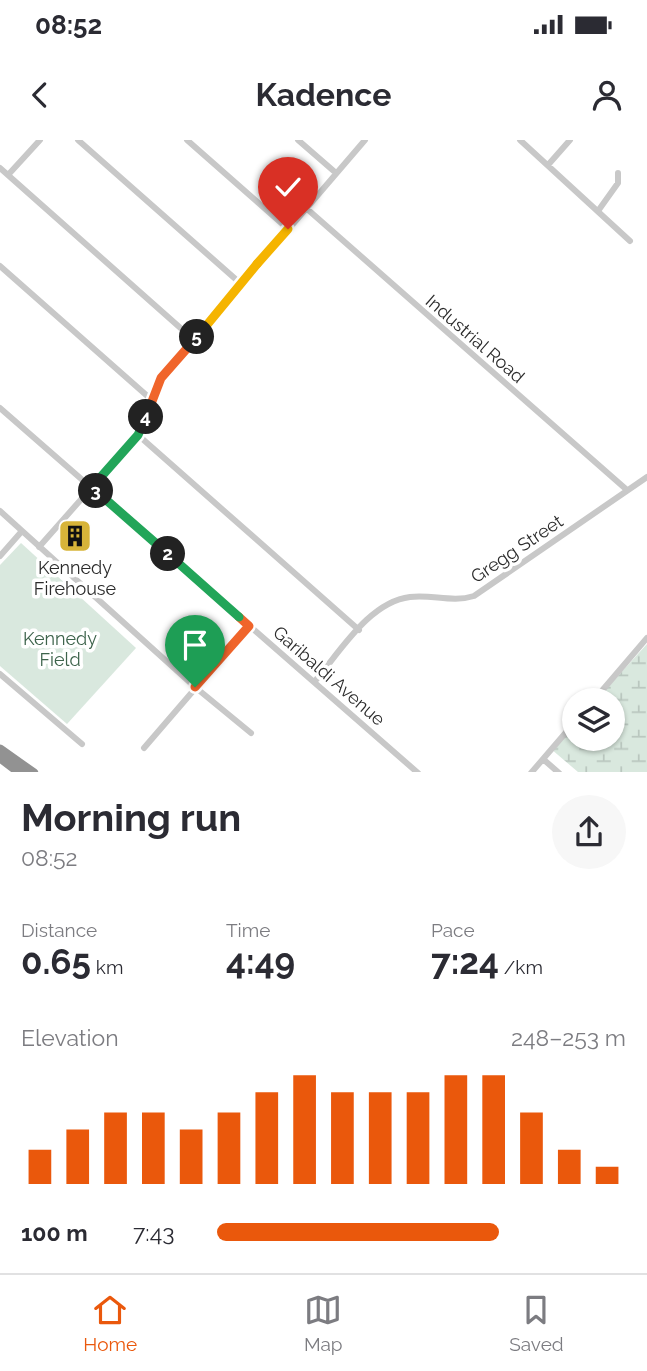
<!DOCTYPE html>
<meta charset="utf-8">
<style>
body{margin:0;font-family:Raleway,sans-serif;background:#f7f7f7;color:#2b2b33;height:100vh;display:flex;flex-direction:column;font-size:26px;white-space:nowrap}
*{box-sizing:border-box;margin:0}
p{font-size:23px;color:#7c7c81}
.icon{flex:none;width:38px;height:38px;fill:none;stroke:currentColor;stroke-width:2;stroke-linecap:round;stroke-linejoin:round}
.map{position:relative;height:632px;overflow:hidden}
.drawer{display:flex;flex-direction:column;background:#fff;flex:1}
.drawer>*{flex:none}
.buttons{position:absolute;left:562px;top:548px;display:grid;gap:14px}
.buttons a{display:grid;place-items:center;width:63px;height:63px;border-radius:50%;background:#fff;box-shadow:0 2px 5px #0004;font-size:35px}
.pin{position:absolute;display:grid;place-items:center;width:60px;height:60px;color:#fff;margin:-72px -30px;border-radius:50% 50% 50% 0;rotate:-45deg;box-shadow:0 0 7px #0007}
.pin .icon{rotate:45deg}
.km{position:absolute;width:35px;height:35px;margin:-18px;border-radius:50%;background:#222;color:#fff;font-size:19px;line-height:35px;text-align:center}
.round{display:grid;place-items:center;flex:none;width:74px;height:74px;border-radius:37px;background:#f7f7f7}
.summary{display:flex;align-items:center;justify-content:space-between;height:119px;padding:0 21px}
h1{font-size:38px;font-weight:700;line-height:52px}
.figures{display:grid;grid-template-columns:repeat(3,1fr);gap:10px;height:119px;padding:7px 21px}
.figures div{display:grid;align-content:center}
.figures b{font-size:35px;font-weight:700}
.figures small{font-size:19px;font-weight:400}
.figures p{font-size:19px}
.chart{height:196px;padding:14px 21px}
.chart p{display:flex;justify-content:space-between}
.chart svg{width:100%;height:126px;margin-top:7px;stroke:#ea580c;stroke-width:6}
ul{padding:0 21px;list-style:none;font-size:23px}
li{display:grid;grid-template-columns:112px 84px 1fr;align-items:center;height:52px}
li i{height:18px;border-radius:9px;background:#ea580c}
.status{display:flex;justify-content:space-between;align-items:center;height:49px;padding:0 35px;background:#fff;direction:ltr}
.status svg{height:19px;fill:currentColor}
header{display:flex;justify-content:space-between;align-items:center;height:91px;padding:0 21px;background:#fff;font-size:32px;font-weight:700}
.dock{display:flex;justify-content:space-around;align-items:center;height:98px;border-top:2px solid #e1e1e2;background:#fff;font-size:19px;color:#7c7c81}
.dock a{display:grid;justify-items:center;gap:4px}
.dock .selected{color:#ea580c}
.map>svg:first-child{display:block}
.wetland{fill:url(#wetland-marsh)}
.park{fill:#d9e8de}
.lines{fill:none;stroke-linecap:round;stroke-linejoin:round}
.minor{stroke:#c8c8c8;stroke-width:6}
.highway{stroke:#929292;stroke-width:9}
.split-1-casing{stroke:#fff;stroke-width:14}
.split-2-casing{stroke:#fff;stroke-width:14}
.split-3-casing{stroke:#fff;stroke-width:14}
.split-4-casing{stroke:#fff;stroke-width:14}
.split-5-casing{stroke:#fff;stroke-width:14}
.split-6-casing{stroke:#fff;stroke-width:14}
.split-7-casing{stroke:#fff;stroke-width:14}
.split-1{stroke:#f0652b;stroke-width:9}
.split-2{stroke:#22a559;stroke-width:9}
.split-3{stroke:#22a559;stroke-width:9}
.split-4{stroke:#22a559;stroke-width:9}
.split-5{stroke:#f0652b;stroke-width:9}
.split-6{stroke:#f5b400;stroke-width:9}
.split-7{stroke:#f5b400;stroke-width:9}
.labels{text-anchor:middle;stroke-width:7;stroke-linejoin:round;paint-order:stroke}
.street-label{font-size:18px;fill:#2b2b2b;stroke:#fff}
.poi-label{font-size:18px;fill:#2b2b2b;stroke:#fff}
.park-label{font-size:18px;fill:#3d634b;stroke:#fff}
</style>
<div class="status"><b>08:52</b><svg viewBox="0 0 49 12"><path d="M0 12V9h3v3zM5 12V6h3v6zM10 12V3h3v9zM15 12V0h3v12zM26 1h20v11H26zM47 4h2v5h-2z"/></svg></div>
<header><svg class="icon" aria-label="back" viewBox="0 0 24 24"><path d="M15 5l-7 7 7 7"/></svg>Kadence<svg class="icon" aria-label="person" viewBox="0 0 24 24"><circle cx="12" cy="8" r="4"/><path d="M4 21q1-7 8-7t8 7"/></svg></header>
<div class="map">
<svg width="647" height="633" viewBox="0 0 647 633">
<defs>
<pattern id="wetland-marsh" width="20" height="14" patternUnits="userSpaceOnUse" patternTransform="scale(1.75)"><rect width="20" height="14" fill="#d9e8de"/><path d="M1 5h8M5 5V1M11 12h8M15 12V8" fill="none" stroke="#bac7bf"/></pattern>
</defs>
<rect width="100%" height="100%" fill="#fff"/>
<path class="wetland" d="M647,504v128h-69l-27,-23 23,-25v14h38v-38h-16z"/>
<path class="park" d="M21,403l115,105 -69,76 -67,-58v-101z"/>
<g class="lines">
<path class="minor" d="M78,0l162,143
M187,0l101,89
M298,0l38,33
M520,0l110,101
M548,25l22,-25
M0,28l194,172
M8,35l32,-35
M306,68l321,282
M598,71l20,-28v-10
M0,126l153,135
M0,268l418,365
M138,295l221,195
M0,371l195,176 56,46
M39,407l99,-112 23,-57 204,-238
M0,416l22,-25
M0,534l82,70
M315,541c25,-29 54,-79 95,-84 22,-3 42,6 64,-1l173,-119
M594,560l53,-62
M144,608l105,-122
M543,619l16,14
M531,633l43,-50"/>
<path class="highway" d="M0,609l34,24
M0,618l20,15"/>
</g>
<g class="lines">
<defs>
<path id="split-1" d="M195,547l54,-61 -10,-9"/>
<path id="split-2" d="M168,414l71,63"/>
<path id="split-3" d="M96,351l72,63"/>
<path id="split-4" d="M96,351l-4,-4 46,-52 8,-18"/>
<path id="split-5" d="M146,277l15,-39 36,-41"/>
<path id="split-6" d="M197,197l60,-73"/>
<path id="split-7" d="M257,124l31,-35"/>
</defs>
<use href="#split-1" class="split-1-casing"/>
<use href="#split-2" class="split-2-casing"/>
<use href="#split-3" class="split-3-casing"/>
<use href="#split-4" class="split-4-casing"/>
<use href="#split-5" class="split-5-casing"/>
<use href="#split-6" class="split-6-casing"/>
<use href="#split-7" class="split-7-casing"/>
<use href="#split-1" class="split-1"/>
<use href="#split-2" class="split-2"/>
<use href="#split-3" class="split-3"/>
<use href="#split-4" class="split-4"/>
<use href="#split-5" class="split-5"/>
<use href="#split-6" class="split-6"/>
<use href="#split-7" class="split-7"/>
</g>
<defs>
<symbol id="building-square" viewBox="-11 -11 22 22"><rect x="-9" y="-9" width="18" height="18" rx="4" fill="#d7b439" stroke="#fff"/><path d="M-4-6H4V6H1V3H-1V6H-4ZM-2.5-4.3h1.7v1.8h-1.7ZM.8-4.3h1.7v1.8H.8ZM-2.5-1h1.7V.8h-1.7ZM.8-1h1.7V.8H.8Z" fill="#111"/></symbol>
</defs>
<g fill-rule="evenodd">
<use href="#building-square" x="56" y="377" width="38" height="38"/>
</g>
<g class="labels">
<g class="street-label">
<text transform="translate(475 199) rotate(41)" y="6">Industrial Road</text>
<text transform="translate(517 409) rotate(-34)" y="6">Gregg Street</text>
<text transform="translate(329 536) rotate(41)" y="6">Garibaldi Avenue</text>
</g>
<g class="poi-label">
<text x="75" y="434">Kennedy<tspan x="75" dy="21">Firehouse</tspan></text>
</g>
<g class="park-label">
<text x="60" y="505">Kennedy<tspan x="60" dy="21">Field</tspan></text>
</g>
</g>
</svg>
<div class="buttons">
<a><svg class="icon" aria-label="layers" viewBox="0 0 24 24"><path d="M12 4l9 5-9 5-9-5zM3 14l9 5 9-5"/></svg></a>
</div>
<div class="pin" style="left:195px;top:547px;background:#1e9e55"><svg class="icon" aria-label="arrive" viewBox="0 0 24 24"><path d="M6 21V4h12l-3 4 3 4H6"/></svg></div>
<div class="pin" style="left:288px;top:89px;background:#d93025"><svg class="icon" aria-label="check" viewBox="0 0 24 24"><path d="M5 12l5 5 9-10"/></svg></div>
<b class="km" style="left:168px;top:414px">2</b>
<b class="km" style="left:96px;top:351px">3</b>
<b class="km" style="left:146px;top:277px">4</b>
<b class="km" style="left:197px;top:197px">5</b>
</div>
<section class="drawer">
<div class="summary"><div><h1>Morning run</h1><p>08:52</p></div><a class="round"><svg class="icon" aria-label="share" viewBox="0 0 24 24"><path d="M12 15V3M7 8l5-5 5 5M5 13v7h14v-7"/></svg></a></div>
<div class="figures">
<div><p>Distance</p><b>0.65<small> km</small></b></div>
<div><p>Time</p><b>4:49</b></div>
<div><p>Pace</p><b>7:24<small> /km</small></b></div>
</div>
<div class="chart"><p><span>Elevation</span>248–253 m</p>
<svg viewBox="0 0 160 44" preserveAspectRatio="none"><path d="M5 44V32M15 44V25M25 44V19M35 44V19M45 44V25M55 44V19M65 44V12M75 44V6M85 44V12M95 44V12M105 44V12M115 44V6M125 44V6M135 44V19M145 44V32M155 44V38"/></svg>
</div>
<ul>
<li><b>100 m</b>7:43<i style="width:69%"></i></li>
</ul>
</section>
<nav class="dock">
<a class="selected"><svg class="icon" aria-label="home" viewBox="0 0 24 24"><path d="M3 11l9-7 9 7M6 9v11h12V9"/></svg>Home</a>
<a><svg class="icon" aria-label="map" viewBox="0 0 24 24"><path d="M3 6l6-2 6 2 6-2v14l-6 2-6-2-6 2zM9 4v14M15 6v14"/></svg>Map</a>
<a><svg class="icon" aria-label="saved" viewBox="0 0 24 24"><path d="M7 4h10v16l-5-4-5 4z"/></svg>Saved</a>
</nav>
